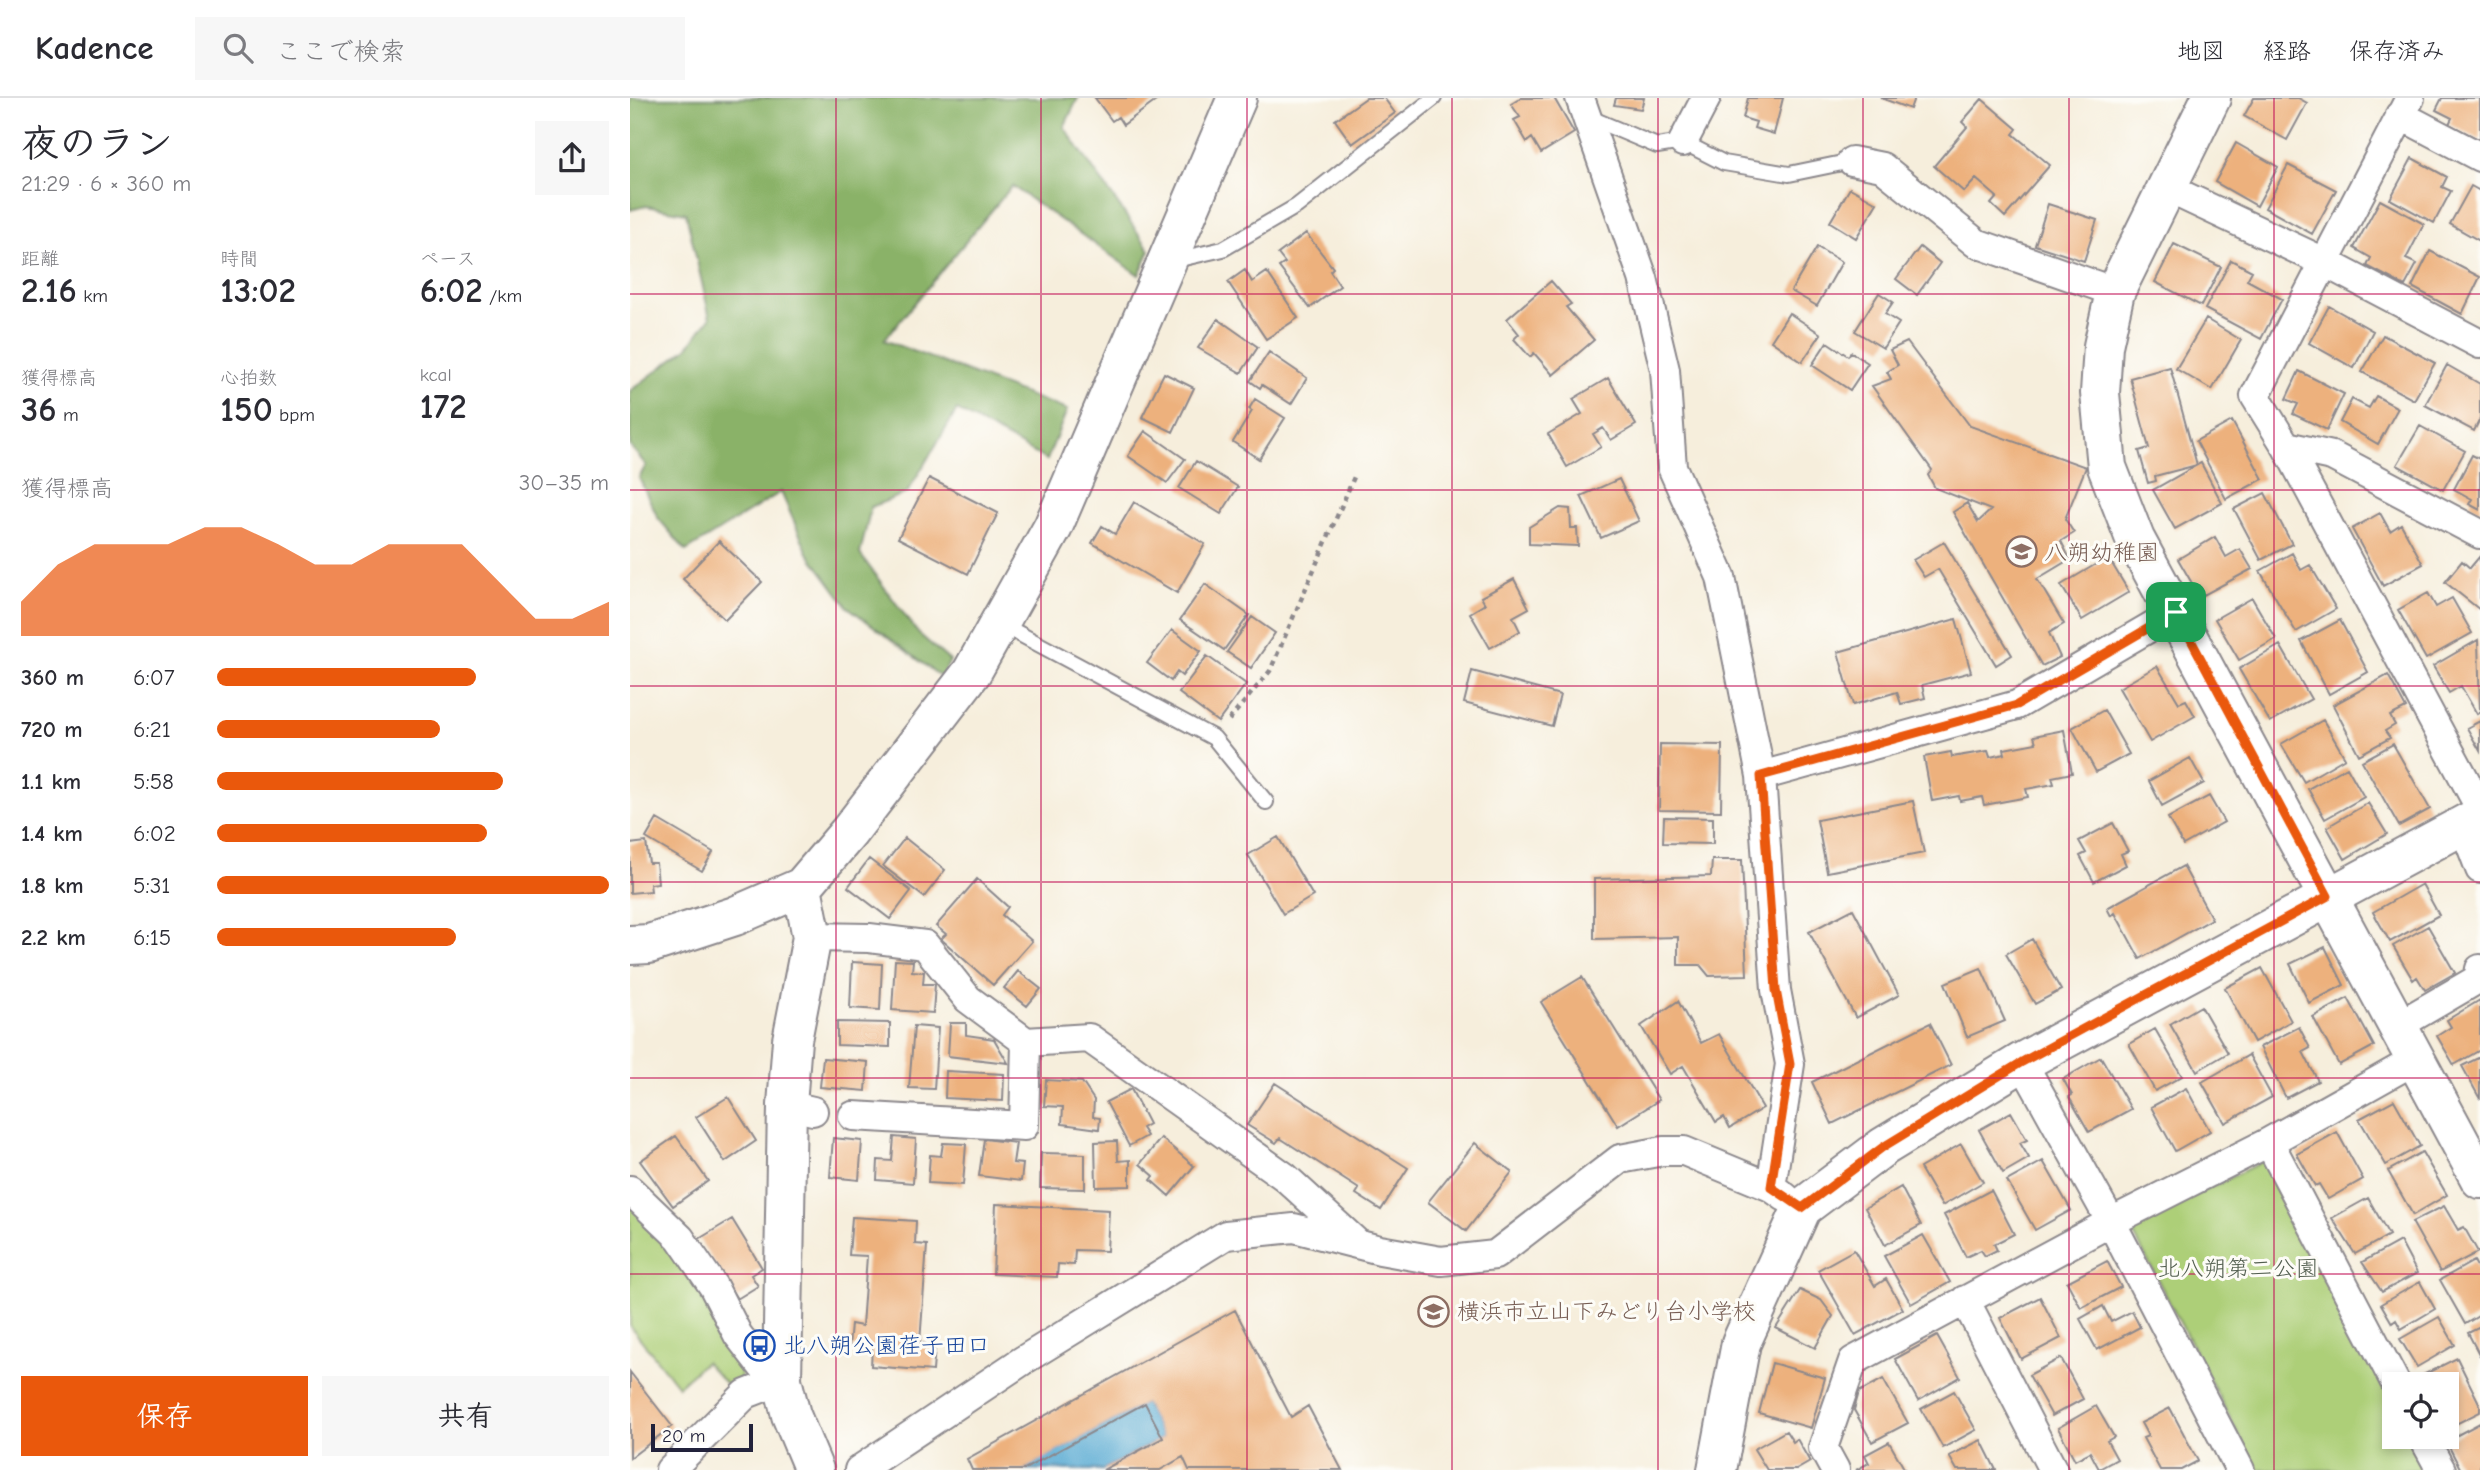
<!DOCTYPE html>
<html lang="ja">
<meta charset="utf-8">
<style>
body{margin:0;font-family:"Comic Neue","Klee One",sans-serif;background:#f7f7f7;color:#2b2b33;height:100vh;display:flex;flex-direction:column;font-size:26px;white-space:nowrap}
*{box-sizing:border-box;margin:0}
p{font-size:23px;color:#7c7c81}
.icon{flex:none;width:38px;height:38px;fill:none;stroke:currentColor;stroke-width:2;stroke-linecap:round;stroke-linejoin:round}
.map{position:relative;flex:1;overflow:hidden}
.side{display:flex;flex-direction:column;background:#fff;width:630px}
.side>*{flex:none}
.fabs{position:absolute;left:1752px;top:1274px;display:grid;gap:14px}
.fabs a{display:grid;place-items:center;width:77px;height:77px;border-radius:0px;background:#fff;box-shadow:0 4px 10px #0003;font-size:35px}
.scale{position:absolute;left:21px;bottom:18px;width:102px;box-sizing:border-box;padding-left:7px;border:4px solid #22223b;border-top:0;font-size:19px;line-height:24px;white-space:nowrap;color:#22223b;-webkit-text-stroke:5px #fdfcf7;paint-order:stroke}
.pin{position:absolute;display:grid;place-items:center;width:60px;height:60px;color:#fff;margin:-30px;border-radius:14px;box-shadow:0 4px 10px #0006}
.round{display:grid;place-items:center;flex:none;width:74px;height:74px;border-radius:0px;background:#f7f7f7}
.headline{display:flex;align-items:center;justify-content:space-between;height:119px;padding:0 21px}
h1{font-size:38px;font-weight:700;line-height:52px}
.stats{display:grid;grid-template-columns:repeat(3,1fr);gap:10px;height:119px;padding:7px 21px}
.stats div{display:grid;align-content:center}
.stats b{font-size:35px;font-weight:700}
.stats small{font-size:19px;font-weight:400}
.stats p{font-size:19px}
.chart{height:196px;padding:14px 21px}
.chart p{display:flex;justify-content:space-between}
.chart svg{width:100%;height:126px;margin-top:7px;fill:#ea580c;opacity:.7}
.cta{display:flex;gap:14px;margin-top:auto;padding:14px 21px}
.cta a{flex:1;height:80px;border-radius:0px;background:#ea580c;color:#fff;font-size:28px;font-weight:700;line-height:80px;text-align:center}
.cta a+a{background:#f7f7f7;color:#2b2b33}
ul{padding:0 21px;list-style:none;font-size:23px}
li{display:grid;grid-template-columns:112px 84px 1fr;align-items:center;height:52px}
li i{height:18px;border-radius:9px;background:#ea580c}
header{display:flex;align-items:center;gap:42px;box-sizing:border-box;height:98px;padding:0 35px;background:#fff;border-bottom:2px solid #e1e1e2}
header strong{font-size:33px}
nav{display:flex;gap:38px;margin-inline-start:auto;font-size:24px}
.search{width:490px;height:63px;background:#f7f7f7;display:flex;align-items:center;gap:18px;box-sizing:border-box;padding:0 24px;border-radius:0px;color:#7c7c81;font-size:26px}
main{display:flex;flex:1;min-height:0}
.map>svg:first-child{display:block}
.green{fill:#adcf78;stroke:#68785a;stroke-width:2}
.forest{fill:#8ab268;stroke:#566a52;stroke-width:2}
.water{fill:#58aad3;stroke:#3d6687;stroke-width:2}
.building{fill:#edb17d}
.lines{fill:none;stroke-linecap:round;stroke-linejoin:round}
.lane-casing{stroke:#8c888c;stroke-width:18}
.street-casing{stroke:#8c888c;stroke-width:32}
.secondary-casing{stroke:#8c888c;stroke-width:42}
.path{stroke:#8c888c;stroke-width:4.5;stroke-dasharray:5 5;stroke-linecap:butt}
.lane{stroke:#fff;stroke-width:14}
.street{stroke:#fff;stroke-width:28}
.secondary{stroke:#fff;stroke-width:38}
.route-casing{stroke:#fff;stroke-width:14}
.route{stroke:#ea580c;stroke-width:9}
.grid{fill:none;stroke:#c2185b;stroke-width:2;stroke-opacity:0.55}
.labels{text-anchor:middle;stroke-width:6;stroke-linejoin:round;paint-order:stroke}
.education-label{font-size:23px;fill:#785e54;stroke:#fdfcf7;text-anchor:start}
.park-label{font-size:23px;fill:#535f50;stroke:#fdfcf7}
.transit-label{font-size:23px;fill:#164399;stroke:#fdfcf7;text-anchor:start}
</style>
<header>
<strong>Kadence</strong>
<div class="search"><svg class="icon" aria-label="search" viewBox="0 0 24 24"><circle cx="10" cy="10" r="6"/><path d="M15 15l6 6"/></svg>ここで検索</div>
<nav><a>地図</a><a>経路</a><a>保存済み</a></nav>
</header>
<main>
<section class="side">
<div class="headline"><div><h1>夜のラン</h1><p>21:29 · 6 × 360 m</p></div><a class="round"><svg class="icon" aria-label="share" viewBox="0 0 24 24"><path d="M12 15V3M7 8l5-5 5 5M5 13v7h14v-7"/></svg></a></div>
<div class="stats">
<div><p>距離</p><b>2.16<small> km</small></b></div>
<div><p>時間</p><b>13:02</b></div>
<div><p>ペース</p><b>6:02<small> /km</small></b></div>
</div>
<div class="stats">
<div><p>獲得標高</p><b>36<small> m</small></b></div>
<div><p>心拍数</p><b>150<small> bpm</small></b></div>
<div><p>kcal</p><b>172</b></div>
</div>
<div class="chart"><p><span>獲得標高</span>30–35 m</p>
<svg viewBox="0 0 160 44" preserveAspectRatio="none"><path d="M0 44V32L10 19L20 12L30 12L40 12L50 6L60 6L70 12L80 19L90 19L100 12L110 12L120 12L130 25L140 38L150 38L160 32V44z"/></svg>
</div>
<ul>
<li><b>360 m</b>6:07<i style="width:66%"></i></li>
<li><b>720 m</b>6:21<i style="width:57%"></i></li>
<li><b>1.1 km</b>5:58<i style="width:73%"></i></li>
<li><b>1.4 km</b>6:02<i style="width:69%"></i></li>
<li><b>1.8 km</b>5:31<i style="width:100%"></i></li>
<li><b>2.2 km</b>6:15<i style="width:61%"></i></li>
</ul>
<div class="cta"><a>保存</a><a>共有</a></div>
</section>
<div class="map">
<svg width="1850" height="1372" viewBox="0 0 1850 1372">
<rect width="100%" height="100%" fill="#fdfcf7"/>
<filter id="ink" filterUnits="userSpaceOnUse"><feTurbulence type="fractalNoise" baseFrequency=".0143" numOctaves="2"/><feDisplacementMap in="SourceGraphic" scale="14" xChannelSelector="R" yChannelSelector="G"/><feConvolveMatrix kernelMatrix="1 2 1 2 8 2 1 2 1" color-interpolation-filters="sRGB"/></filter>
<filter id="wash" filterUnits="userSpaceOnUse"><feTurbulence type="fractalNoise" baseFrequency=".00686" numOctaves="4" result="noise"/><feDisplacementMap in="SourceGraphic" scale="28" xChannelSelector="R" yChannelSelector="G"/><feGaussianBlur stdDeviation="1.57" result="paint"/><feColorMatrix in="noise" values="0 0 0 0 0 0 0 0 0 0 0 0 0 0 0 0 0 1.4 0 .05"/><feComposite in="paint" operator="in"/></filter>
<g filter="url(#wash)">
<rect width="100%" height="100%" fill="#f6eedc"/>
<path class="green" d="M1637,1061l127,246v32h16l17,33h-170l-127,-243z
M0,1106l39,38 75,125 -6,17 -9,3 -24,-25 -27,24 -48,-60z"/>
<path class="forest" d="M0,0h448l-14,29 86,123 -11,25 -127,-89 -128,154 183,70 -20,50 -90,-50 -50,83 -36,14 -11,47 58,79 32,28 -9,16 -93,-70 -40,-54 -27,-61 -95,59 -28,-33 -19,-40 7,-13 -16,-19v-55l57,-43 23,-30 -24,-105 -40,-7 -16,4z"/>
<path class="water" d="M515,1305l18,35 -60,32 -80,-1z"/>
<g id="blocks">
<path class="building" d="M465,0h65l-37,27 -5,-8 -6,4z
M736,0h18l11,15 -43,31 -17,-24z
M891,0h33l20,35 -33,20 -9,-15 -5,4 -13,-22 6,-3 -9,-13z
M986,0h28l-3,11 -27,-4z
M1118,0h35l-9,36 -20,-6 2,-6 -13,-4z
M1251,0h33l-4,11z
M1624,0h44l9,5 -20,37 -43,-24z
M1812,0h38v42l-31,-16 3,-6 -16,-8z
M1352,1l35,30 -4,5 37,31 -45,52 -14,-13 6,-7 -21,-18 -12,13 -30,-26 33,-39 -5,-5z
M1606,45l42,24 -21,39 -42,-24z
M1782,60l35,19 -5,10 9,4 -17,32 -44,-24z
M1658,67l48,25 -24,44 -47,-26z
M1841,88l9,5v50l-30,-17z
M1220,90l27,15 -21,35 -26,-16z
M1750,102l44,24 -18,35 11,5 -12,22 -38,-20 4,-8 -17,-10z
M1418,106l49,16 -13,41 -49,-16z
M676,135l27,35 -3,3 10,15 -30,22 -31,-41 6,-4 -7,-9z
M1544,146l47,23 -20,39 -46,-24z
M1187,149l25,15 -25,44 -26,-15z
M1290,149l20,16 -23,32 -21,-16z
M1800,153l50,26 -18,37 -50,-27z
M1601,162l21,11 -5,9 35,19 -21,40 -56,-30z
M615,172l7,12 15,-10 31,46 -32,21 -38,-57z
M921,183l20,23 -5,3 28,33 -41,35 -19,-22 -4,4 -16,-18 5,-5 -12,-15z
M1249,195l14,9 -8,12 14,9 -16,25 -28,-17z
M1699,208l44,25 -19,37 -45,-25z
M1159,215l32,21 -19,28 -31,-21z
M588,221l40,28 -17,26 -43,-25z
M1576,221l35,21 -29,50 -36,-21z
M1753,237l52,28 -21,37 -52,-28z
M1197,244l21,14 3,-4 17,11 -18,27 -38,-25z
M1277,244l63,84 116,41 -21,52 9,14 -13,8 9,18 -33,20 27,45 -15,9 11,24 -18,9 -89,-154 14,-9 11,19 13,-12 -56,-22 -7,-13 4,-5 -60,-84 19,-7 -4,-7 11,-7 -8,-15z
M639,254l38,26 -16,26 -29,-19 -2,3 -10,-7z
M1817,267l33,19v35l-6,12 -49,-26z
M1540,269l27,98 -42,11 1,5 -8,2 -9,-32 10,-3 -19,-70z
M1669,273l45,23 -17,36 -34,-16 5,-10 -12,-5z
M534,275l30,15 -21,44 -31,-15z
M978,280l28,47 -25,15 -8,-12 -10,6 8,13 -34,20 -19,-33 34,-20 -9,-15z
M1746,298l22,12 -20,36 -38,-22 12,-23 17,9z
M625,301l30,19 -26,41 -26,-17 19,-31 -3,-2z
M1602,323l31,58 -37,20 -30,-58z
M1790,328l45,25 -22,39 -46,-25z
M515,333l40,28 -18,24 -39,-27z
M1842,357l8,4v51l-11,-6 3,-5 -18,-10z
M566,363l42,26 -17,27 -42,-26z
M1571,365l21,40 -47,26 -22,-39z
M299,380l69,35 -30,61 -70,-36z
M989,381l20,42 -38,17 -20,-42z
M1635,395l27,51 -31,16 -27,-51z
M504,404l71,42 -28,49 -85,-50 10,-17 13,8z
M930,410l10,1 1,19h6l1,18 -49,-2v-17z
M1750,415l10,18 11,-7 22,40 -40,22 -31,-57z
M1585,439l11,20 14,-8 12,20 -52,28 -22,-38z
M89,443l43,41 -37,38 -42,-41z
M1314,444l68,113 -16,10 -58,-96 -14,8 -11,-17z
M1662,455l9,17 9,-5 26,44 -40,23 -36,-61z
M1850,458v54l-35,-28 17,-21 8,7z
M1478,459l21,35 -47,28 -21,-35z
M884,481l15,29 -16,9 7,14 -30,17 -20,-35 15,-9 -4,-7z
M575,486l44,31 -25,35 -44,-30z
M1798,495l8,14 16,-9 20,35 -46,26 -28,-49z
M1622,500l24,41 -37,21 -24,-41z
M622,519l23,16 -24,35 -24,-16z
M1326,521l15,53 -49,13 3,13 -24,6 -4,-12 -44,13 -15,-53z
M1710,522l28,52 -39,22 -28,-53z
M542,532l29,21 -19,25 -5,-4 -6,9 -24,-18z
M1848,542l2,72 -3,2 -16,-28 -12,7 -16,-27z
M1650,547l31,54 -41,23 -31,-53z
M577,558l39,28 -28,38 -39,-29z
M1527,568l22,37 7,-3 9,16 -45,26 -31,-54z
M842,573l88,24 -8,31 -88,-23z
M1758,577l18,33 -16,8 5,9 -10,6 5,7 -31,17 -26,-50z
M1474,612l25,44 -33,18 -24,-44z
M1693,622l22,38 -41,24 -23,-38z
M1850,623v30l-13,-23z
M1434,632l8,43 -20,4 2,7 -28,5 2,8 -44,8 -2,-8 -22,4 -1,-5 -27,5 -8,-44 27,-5 1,5 36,-6 2,6 15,-3 -1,-5 32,-6 -2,-7z
M1030,646l62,1 -1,66 -62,-1z
M1763,646l37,65 -31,17 -37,-65z
M1560,660l14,25 -42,23 -13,-25z
M1717,669l17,30 -39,22 -17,-30z
M1579,698l15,26 -41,23 -15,-27z
M1283,703l11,52 -97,19 -10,-52z
M1738,705l19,31 -42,25 -18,-32z
M1034,719l49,1v26l-50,-1z
M27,721l56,33 -11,19 -56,-33z
M1483,725l15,28 -7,3 5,11 -32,17 -14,-26 6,-3 -7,-12z
M648,739l35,59 -30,18 -35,-59z
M275,740l40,32 -21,27 -41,-31z
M16,744l3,21h7l2,20 -8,1 1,7 -21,2v-49z
M239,761l42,32 -21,28 -42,-32z
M1082,762h30l5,115 -38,1 -9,-11h-22v-28l-84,2v-60l117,-3z
M1553,768l29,53 -72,40 -25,-46 -4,3 -4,-8z
M347,781l31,28 -6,8 30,26 -39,44 -52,-46 5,-5 -10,-8z
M1792,786l17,31 -49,27 -17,-30z
M1223,811l46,86 -43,23 -47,-86z
M1798,828l27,47 -30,17 -8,-13 -4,3 -20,-34z
M1402,841l29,51 -26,14 -29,-50z
M1695,849l19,38 -35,18 -19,-39z
M265,862l18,1 -1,10 12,1 -1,12h12l-2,29 -41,-3z
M222,864l30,2 -2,46 -30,-2z
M1351,870l24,53 -38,16 -22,-54z
M1632,870l29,53 -37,21 -29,-54z
M388,873l23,18 -14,17 -23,-18z
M952,879l77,123 -41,26 -77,-124z
M1718,900l26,48 -35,19 -26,-48z
M1850,902v50l-26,15 -17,-29 14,-9 -4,-7z
M1048,903l23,42 18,-9 44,74 -33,20 -6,-11 -8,5 -33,-56 -13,8 -29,-48z
M1571,908l27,47 -31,18 -27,-47z
M207,924l53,1v24l-53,-2z
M320,925h16v12l28,4 14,24 -60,-7z
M1300,925l21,42 -119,59 -20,-42z
M284,928l24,2 -4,61 -25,-1z
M1669,929l11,21 -7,4 15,29 -32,17 -26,-51z
M1525,931l27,47 -27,15 -26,-47z
M1619,957l23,42 -47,26 -23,-41z
M1471,959l30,52 -42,23 -20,-35 3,-2 -9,-16z
M1850,959v42l-18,-33z
M193,960l45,4 -2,29 -46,-4z
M316,973l58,3 -1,27 -58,-3z
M416,982l36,2 12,18 -1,17 7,1 -1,11 -37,-5 1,-17 -19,-1z
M645,985l133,85 -27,42 -25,-16 3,-5 -79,-51 -4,5 -29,-18z
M1556,990l24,43 -35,20 -24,-44z
M501,991l18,35 -7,4 5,8 -18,10 -23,-44z
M98,999l28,44 -31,21 -29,-45z
M1764,1002l26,46 -34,19 -27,-46z
M1381,1014l16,28 -7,3 9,15 -26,15 -24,-43z
M1707,1034l26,47 -35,20 -9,-15 -4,2 -18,-32z
M46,1038l32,45 -35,25 -33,-45z
M264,1039l22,2 -3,44 -36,-3 1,-20 14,1z
M203,1040l29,3 -3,39 -29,-3z
M531,1040l33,28 -25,30 -18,-16 3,-4 -14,-12z
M354,1041l32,4 -3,20 10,1 -2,17 -42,-5z
M487,1043l1,20 12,-1v26l-34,1 -1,-45z
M313,1045l23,1 -3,41 -35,-2 2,-28 11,1z
M845,1045l37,29 -46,59 -38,-29z
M1331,1046l22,38 -41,24 -22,-38z
M1792,1054l25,43 -34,20 -25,-44z
M411,1055l44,1v35l-45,-1z
M1413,1063l28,49 -36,20 -28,-49z
M1271,1089l20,38 -36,20 -20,-37z
M1361,1092l23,44 -20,10 3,6 -12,6 -4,-6 -15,7 -22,-42z
M1738,1100l21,37 -34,19 -23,-36z
M366,1106l113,6 -2,41 -32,-1 -1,15 -16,-1 -1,13 -64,-3z
M1814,1108l14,24 6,-3 14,25 -38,20 -28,-50z
M222,1119l64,4 -1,23 12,1 -7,98 15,2 -2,26 -62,-5 1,-18 -23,-1 2,-23 11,2 5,-70 -18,-1z
M102,1121l30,49 -11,7 7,11 -21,13 -38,-60z
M1293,1137l27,47 -39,22 -27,-48z
M1770,1143l17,32 -35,19 -20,-30z
M1224,1152l21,36 11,-7 17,30 -48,26 -37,-65z
M1477,1163l14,26 -40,21 -14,-26z
M1844,1163l6,11v43l-15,9 -25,-44z
M1790,1184l15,27 -34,20 -5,-9 -4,3 -11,-19z
M1170,1192l21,10 12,16 -18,32 -39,-20z
M1410,1199l21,41 -40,21 -21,-41z
M1473,1208l8,16 21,-11 8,16 -43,23 -17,-31z
M605,1212l56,107 17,-11 34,64h-153l-6,-13 -23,13h-57l60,-32 -18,-35 -122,67h-51l-5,-11z
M1809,1219l16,28 -38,22 -17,-28z
M1850,1229v29l-12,-23z
M1307,1238l23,41 -42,24 -23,-42z
M1431,1260l22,41 -31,17 -23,-41z
M1827,1260l23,47v7l-34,17v-45h-25l-4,-6z
M1142,1265l53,15 -14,50 -52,-15z
M0,1274l42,54 -42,32z
M1253,1281l25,44 -36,19 -18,-32 5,-18z
M1324,1293l22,39 -33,18 -22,-39z
M1466,1308l18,31 -7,4 10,18 -18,10 -9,-17 -15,8 -17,-32z
M1540,1310l28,53 -17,9h-21l-17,-32 5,-2 -7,-13z
M1850,1325v47h-19l-15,-29z
M1156,1333l7,11 4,-3 13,23 -14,8h-29l-13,-21z
M1351,1342l15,30h-39l-8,-14z
M1259,1344l16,28h-49l13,-7 -4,-8z"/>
</g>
</g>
<g filter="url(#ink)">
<use href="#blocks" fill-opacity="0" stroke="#8c888c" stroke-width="2"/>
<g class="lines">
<defs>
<path id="lane" d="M958,19l69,29 26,-4 41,21 65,11 63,-13
M541,163l52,-12 74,-43 137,-108
M371,526l213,114 52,64"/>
<path id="street" d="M950,0l63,180 22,92 7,97 49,110 40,199 15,214 14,74 -19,123
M1780,0l-155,298 31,50 194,362
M1770,17l80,42
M1053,44l23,-44
M1222,63l30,6 94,76 139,49
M1535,89l159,75 156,82
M1656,348l46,10 148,78
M1131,678l256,-71 159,-93
M1834,729l16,42
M182,839l57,1 56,7 43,54 58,43 63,-4 196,139 72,66
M1769,927l79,-46 2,-10
M1392,964l89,160 129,248
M157,1007l26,6
M223,1018l171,10 2,-84
M1639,1044l127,242
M0,1092l50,48 33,48 25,49 38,49
M1335,1202l88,170
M1793,1339l18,33
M40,1372l76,-76 36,-14
M229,1372l163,-109 204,-126 68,-7 86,22 61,11 54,-6 125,-96 43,-8h21l87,36 14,10
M1205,1372l-12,-22 30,-87 258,-139 158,-80 146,-82"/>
<path id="secondary" d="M1581,0l-96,194 -12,54 -3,47 7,74 28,72 345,640
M172,789l10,50 -20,103 -5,65 -5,275 9,35 23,55
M0,847l19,-1 86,-28 67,-29 47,-55 123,-160 81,-145 184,-429
M1087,1372l24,-127 61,-135 81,-61 139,-85 458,-246"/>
</defs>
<use href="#lane" class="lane-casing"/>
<use href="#street" class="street-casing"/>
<use href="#secondary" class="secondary-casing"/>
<path class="path" d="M599,622l41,-49 84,-194"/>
<use href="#lane" class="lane"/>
<use href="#street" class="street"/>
<use href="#secondary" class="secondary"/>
</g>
</g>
<g class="lines" filter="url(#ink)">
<defs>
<path id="route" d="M1546,514l152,284 -306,166 -139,85 -81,61 -31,-21 19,-123 -14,-74 -15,-214 256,-71z"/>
</defs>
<use href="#route" class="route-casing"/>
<use href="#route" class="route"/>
</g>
<path class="grid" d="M206,0v1372M411,0v1372M617,0v1372M822,0v1372M1028,0v1372M1233,0v1372M1439,0v1372M1644,0v1372M0,196h1850M0,392h1850M0,588h1850M0,784h1850M0,980h1850M0,1176h1850"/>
<defs>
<symbol id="school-ring" viewBox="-11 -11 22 22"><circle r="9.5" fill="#fdfcf7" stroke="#8d6e63" stroke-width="1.5"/><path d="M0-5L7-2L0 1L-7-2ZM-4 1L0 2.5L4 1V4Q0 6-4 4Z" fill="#8d6e63"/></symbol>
<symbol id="bus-ring" viewBox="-11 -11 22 22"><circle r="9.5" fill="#fdfcf7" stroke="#1a4fb4" stroke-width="1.5"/><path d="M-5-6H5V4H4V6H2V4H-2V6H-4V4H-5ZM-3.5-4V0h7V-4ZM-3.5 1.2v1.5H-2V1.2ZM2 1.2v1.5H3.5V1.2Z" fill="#1a4fb4"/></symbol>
</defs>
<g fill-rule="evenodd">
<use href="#school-ring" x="1374" y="436" width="35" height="35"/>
<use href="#school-ring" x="786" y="1196" width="35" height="35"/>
<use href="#bus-ring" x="112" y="1230" width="35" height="35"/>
</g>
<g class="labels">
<g class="education-label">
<text x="1414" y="462">八朔幼稚園</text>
<text x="827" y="1221">横浜市立山下みどり台小学校</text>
</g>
<g class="park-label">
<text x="1608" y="1178">北八朔第二公園</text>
</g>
<g class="transit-label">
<text x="153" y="1255">北八朔公園荏子田口</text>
</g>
</g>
</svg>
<div class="fabs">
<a><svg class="icon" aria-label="locate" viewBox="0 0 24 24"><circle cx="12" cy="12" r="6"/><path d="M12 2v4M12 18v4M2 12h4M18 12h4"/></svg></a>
</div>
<div class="scale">20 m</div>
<div class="pin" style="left:1546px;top:514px;background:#1e9e55"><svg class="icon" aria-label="arrive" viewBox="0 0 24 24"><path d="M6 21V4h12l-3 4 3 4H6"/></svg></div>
</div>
</main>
